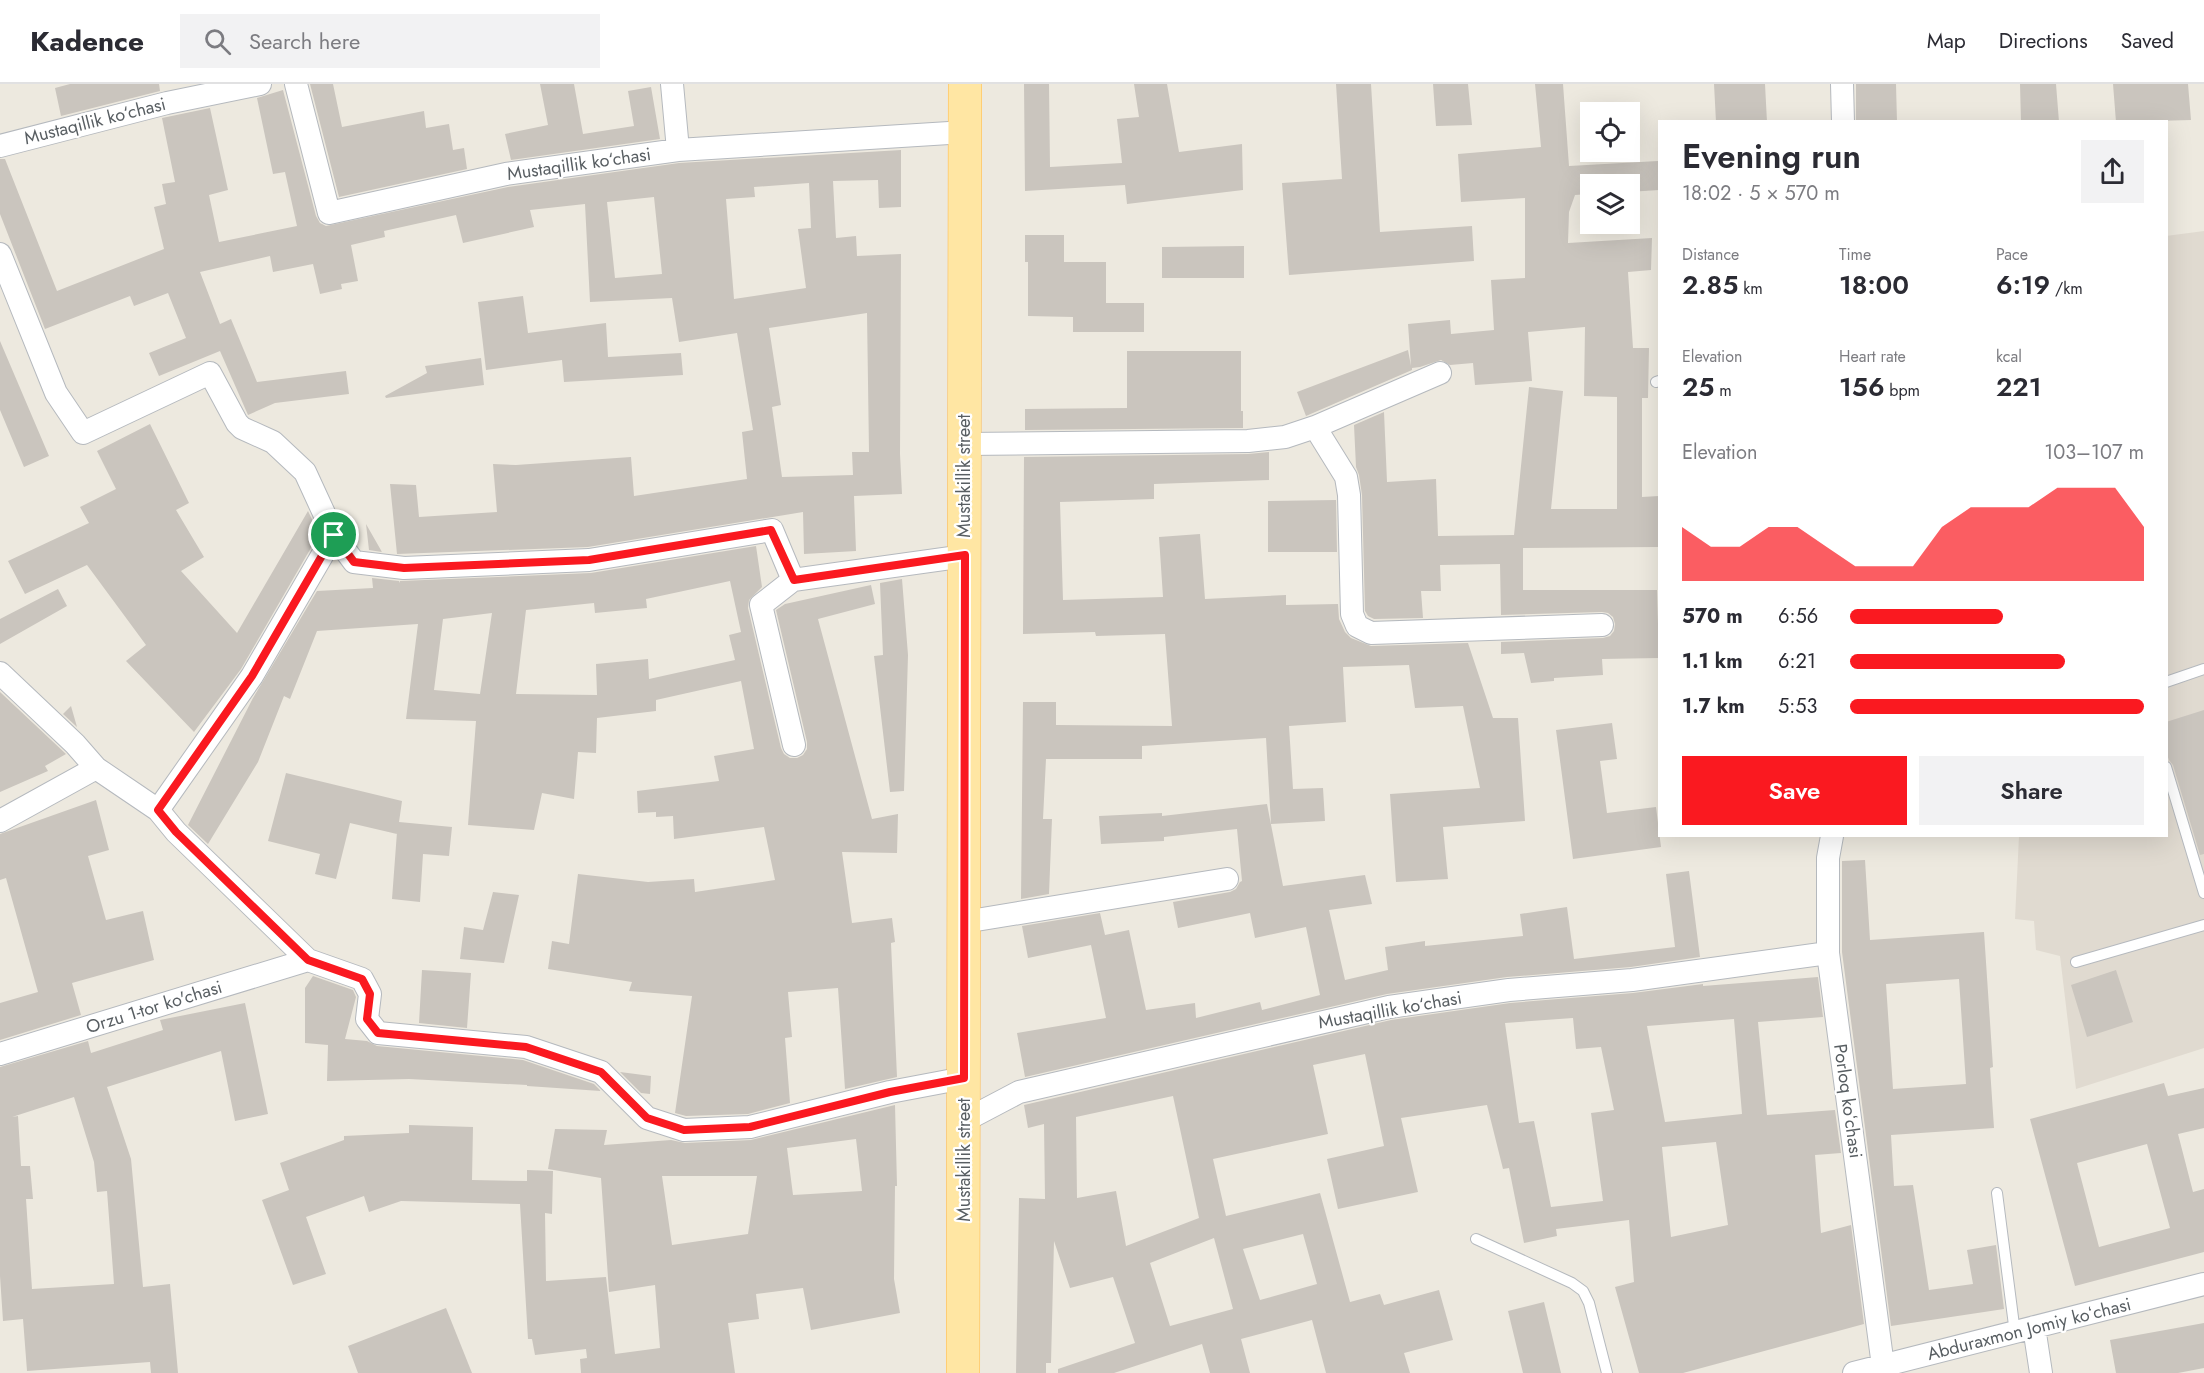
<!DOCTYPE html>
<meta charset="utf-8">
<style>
body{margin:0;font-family:Jost,sans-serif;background:#f2f2f3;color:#2b2b33;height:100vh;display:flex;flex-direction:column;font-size:22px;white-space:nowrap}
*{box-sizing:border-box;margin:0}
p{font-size:20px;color:#7c7c81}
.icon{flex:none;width:33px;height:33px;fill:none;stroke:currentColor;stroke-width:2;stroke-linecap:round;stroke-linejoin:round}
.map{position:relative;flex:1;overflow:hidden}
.panel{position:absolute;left:1658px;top:36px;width:510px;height:717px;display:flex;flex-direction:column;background:#fff;border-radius:0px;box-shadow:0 6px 24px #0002}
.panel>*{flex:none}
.buttons{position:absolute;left:1580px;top:18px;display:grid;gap:12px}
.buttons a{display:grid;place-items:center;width:60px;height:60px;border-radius:0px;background:#fff;box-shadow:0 6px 24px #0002;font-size:30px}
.pin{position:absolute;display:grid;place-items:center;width:51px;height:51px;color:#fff;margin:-26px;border:3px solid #fff;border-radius:50%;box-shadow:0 2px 6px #0007}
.round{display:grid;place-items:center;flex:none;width:63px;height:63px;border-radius:0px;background:#f2f2f3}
.overview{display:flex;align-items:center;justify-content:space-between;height:102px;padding:0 24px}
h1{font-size:33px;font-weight:600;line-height:45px}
.stats{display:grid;grid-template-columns:repeat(3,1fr);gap:9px;height:102px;padding:6px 24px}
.stats div{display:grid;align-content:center}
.stats b{font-size:26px;font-weight:600}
.stats small{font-size:16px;font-weight:400}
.stats p{font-size:16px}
.chart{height:168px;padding:12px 24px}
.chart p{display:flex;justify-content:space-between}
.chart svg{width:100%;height:108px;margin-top:6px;fill:#fa1920;opacity:.7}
.cta{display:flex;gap:12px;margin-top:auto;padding:12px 24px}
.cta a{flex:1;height:69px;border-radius:0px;background:#fa1920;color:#fff;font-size:24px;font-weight:600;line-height:69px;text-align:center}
.cta a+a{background:#f2f2f3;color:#2b2b33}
ul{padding:0 24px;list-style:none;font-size:20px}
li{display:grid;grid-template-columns:96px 72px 1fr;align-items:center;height:45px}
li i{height:15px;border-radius:8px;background:#fa1920}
header{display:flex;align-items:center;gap:36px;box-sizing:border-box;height:84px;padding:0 30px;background:#fff;border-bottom:2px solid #e1e1e2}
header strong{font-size:28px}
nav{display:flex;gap:33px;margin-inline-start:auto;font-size:21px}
.search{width:420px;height:54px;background:#f2f2f3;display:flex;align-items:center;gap:15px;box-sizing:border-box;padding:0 21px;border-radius:0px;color:#7c7c81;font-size:22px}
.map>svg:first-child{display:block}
.education{fill:#e0dad0}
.building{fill:#cac5be;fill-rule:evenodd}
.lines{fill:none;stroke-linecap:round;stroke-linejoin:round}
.service-casing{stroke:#b5b9be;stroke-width:12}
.minor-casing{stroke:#b5b9be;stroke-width:24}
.primary-casing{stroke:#ffb747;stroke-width:34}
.service{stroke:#fff;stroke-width:10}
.minor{stroke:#fff;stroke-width:22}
.primary{stroke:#ffe6a3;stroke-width:33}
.route-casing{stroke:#fff;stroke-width:12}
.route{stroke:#fa1920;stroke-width:8}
.labels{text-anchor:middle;stroke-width:4.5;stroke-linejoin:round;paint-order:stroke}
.street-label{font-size:18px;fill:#585e62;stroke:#fff}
</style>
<header>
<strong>Kadence</strong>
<div class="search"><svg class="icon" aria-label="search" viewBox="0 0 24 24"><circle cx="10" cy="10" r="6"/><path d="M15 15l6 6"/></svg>Search here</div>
<nav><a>Map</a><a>Directions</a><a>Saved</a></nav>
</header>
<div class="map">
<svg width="2204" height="1289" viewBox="0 0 2204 1289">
<rect width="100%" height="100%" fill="#ede9df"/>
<path class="education" d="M2204,147v817l-128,41 -16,-133 -24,-6 -2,-29 -19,-2 4,-83h147v-600z"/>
<path class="building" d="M70,0h89l1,7 -99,25 -6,-28z
M310,0h23l9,43 82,-16 2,17 23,-4 4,26 11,-2 3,21 -128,28z
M540,0h34l9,50 51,-8 -6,-35 23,-4 9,52 -149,21 -6,-26 43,-9z
M1024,0h25l1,83 72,-4 -5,-44 22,-2 -5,-33h33l12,68 63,-8 1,46 -116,14 -2,-19 -100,6z
M1336,0h35l9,148 92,-6 2,35 -185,14 -7,-92 60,-4z
M1433,0h35l4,41 -36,1z
M1535,0h28l6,82 89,-5 1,29 -30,2v-8h-39v10l-15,1 -6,17 -1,31 84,-5 -1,32 -23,2 5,76h16l-1,50h-6v99l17,-1v51l-136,1v42h134l2,68 -57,1 1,16 -49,3v3l-23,2 -7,-30 -23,1v-12l102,-4 7,-2 4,-5 1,-7 -2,-7 -5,-4 -6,-1 -101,3 -1,-51 -60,1 1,26h-20l2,27 -49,1 -6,-3 -3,-5 -3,-116 -3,-20 -3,-8 -2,-42 30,-13 3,70 49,-3 2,57 76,-1 15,-148 34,4 -12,118h66v-112l-33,-1 1,-69 -57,5 4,49 -57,4 -2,-22 -23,2 -9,-5 -21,7 -8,1v2l-106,46 -9,-24 111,-42 3,16 -3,-42 42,-4 1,14 43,-4 -3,-50 34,-2v-80l-64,4 -3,-48 83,-7z
M1714,0h51l2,38h-51z
M1856,0h40l1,38h-41z
M2020,0h36l3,38h-38z
M2113,0h75l3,36 -75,2z
M283,6l33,126 4,7 6,3 182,-39 171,-24 222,-13v57l-22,1 -1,-28 -45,1 3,57 20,-2 1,20 44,-2 -1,200 2,40 -48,2 2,55 -52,3 -1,-42 -215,35 -191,7 -7,-70 26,1 3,32 78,-5 -4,-48 23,1 115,-8 3,39 113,-17 -5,-47 11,-2 -16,-97 -58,9 -7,-44 -82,4 -5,-98 -55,6 4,17 -71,16 -7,-28 -72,16 1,6 -34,8 7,36 -17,3 1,5 -22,5 -7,-30 -40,8 -3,-16 -70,16 20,52 11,-5 26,63 89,-11 3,23 -74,9 -27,12 -28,-64 -61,25 -10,-23 37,-15 -18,-45 -34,13 -4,-10 -85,33 -45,-115v-55h5l52,132 107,-42 -10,-42 12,-3 -4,-20 13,-2 -13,-64 48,-10 18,82 -19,5 10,47 78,-16 -12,-54 -12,2 -16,-76zM809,99l2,45 -13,1 8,59 -72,11 -8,-100 29,-2 -1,-10zM654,113l8,77 -47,4 -8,-76zM867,229l2,139h-17l1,23 -71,2 -10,-70 9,-2 -12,-77z
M1025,151h39v27h42v41h38v29h-71v-15l-45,-1v-54h-3z
M1244,162v32h-82v-31z
M523,212l5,37 78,-10 2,34 73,-4 2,22 -119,7 -2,-22 -76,10 -8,-68z
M0,257l49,115 -25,11 -24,-57z
M1127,267h114v60h2v17l-218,2v-21l102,-1z
M481,274l3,27 -98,13 -1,-2 42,-23 -2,-7z
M150,340l39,79 -13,7 28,47 -23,14 56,62 71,-122 11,23 -78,135 -47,63 -68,-71 20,-16 -59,-80 -62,29 -17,-33 81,-38 -9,-16 36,-18 -19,-38z
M1269,368v28l-115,4v15l-94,3 3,98 100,-3 -4,-60 41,-3 5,65 81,-4v10l52,-1 1,15 6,13 6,6 20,8 97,-3 25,75h25l7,103 -82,6 5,52 -52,3 -6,-88 90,-6 -17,-82 -48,2 -6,-43 -66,2 3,55 -57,4 4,63 30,-1 2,33 -54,3 -5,-86 -124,8v13h-96l-3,60h9l-3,75 -28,5 2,-197h33v23l116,1 -7,-92 -69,2 -1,-4 -72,2 1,-177 224,-3z
M1336,416l1,52h-69v-51z
M366,440l16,28 -13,-2z
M756,462l6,41 -13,13 -1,8 33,140 3,6 6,4h7l6,-3 4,-6v-7l-31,-132 9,-6 86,-19 4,19 -57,15 54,200 26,-5 -1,39 -55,-1 10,71 40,-5 3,24 -4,1 6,134 -52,12 -7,-101 -50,4 4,45 -7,1 5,65 -42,11 -62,2 -11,-3 17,-117 -63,-5 3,-9 -84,-13 4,-28 17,3 9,-70 70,8 46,-3 1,13 80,-12 -11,-53 -90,12 -1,-23 -17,1v-5l-18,1 -1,-22 82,-10 -5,-25 40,-7 -13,-68 -85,19v11l-59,7 -1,35 -18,-1 -4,47 -32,-6 -8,37 -66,-5 8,-104 -70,-2 12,-95 -101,7 -27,68 -6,-3 -26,66 -50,82 -20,-19 65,-127 64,-107 56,-3 -1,-10 27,3 1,2v-2l191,-8zM730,497l11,51 -12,3 6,25 -86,19 -1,-20 -52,5 1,31 -81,-1 10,-84 68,-7 1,10 52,-5 -1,-9zM492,529l-12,81 -46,-4 9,-71z
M902,495l6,76 -4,136 -14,1 -16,-136 9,-1 -3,-72z
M58,505l9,17 -67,38v-25z
M0,608l66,62 -21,12 3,5 -48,21z
M71,622l6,21 -14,-13z
M2204,626v144l-4,1 -27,-90 -4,-5 -3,-8v-30z
M1612,639l5,36 -17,2 7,52 49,-6 5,40 -88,12 -17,-129z
M286,689l116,28 -3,21 53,5 -3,29 -26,-2 -3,48 -28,-3 5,-67v2l-47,-11 -14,56 -21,-5 5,-20 -52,-13z
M96,716l13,50 -21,6 18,64 37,-9 11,49 -82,23 9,32 -81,25v-37l38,-11 -32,-114 -6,2v-46z
M1267,720l16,82 82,-11 7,29 -43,6 16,70 43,-10 -3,-23 40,-6v5l98,-10 -3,-22 47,-7 7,52 101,-12 -9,-73 23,-3 11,86 -69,10 -124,10 -120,17 -362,83 -8,-44 89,-15 -15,-73 -63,13 -6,-32 78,-13 5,22 24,-5 17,80 49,-7 1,15 64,-16 2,8 58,-15 -14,-68 -51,11 -5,-25 -72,15 -5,-26 57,-10 6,-3 4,-7 2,-1 -5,-52 -73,8v4l-63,3 -2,-28 63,-3v3z
M1865,776l5,80 114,-8 9,135 -3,1 4,60 -103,7 3,51 19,-1 16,105 44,-6 -6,-34 29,-5 8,64 -113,17 -49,-374v-91zM1959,895l7,105 -73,5 -7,-105z
M493,808l26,3 -15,68 -44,-4 4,-32 19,3z
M422,886l49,3 -4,55 -48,-5z
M2116,886l17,52 -46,15 -16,-52z
M313,892l40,14 3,7 -11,42 22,2 10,5 146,14 71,24 7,7 -74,-5v-1l-118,-6 -82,2 1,-36 -23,-2v-55z
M1818,893l5,40 -65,5 9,93 68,-5 6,43 -26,2 6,78 30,-8 13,99 -181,49h-44l-24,-86 19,-5 -5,-62 -73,9 1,7 -33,7 -15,-75 -6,1 -16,-64 -86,13 17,74 -80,17 -11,-50 57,-13 -19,-92 -52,11 15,69 -115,25 13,57 94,-23 30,109 30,-8 4,11 55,-15 14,50 -49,13 6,20h-84l-14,-53 -71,19 9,34h-40l-8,-29 -88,29h-56v-4l77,-26 -22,-66 -43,11 -16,-47 -3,122h-5v10h-30l3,-175 26,1 -1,-75 -16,4 -4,-23 367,-85 119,-17 123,-10 70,-9v2zM1573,934l3,31 25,-2 13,63 -23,3 12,88 -52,6 -17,-86 -15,2 -14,-100zM1734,935l8,95 -77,8 -18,-96zM1173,1012l26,122 -73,28 -10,-55 -39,7 -1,-81zM1716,1058l12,83 -57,12 -9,-90zM1303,1150l14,50 -57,16 -17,-51zM1214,1154l19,71 -63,17 -20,-63z
M245,919l23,111 -33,7 -14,-70 -114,36 24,72 12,128 27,-3 8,89h-27l-1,-11 -123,9 -4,-52 -20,2 -3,-45v-209l88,-26 3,12 72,-23 -3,-10zM74,1013l20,65 3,30 10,-1 7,93 -82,5 -6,-90h7l-3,-33h-9l-3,-50 -6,1z
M620,988l31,4 -1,18 -9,-1z
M2164,999l4,13 36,-8v40l-26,6 15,58 11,-3v63l-129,34 -45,-167zM2147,1060l23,84 -71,19 -22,-84z
M895,1021l2,81h-2l-1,93 6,34 -89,17 -8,-42 -47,6 3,25 -31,4 7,50h-154l-1,-14 7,-1 -1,-9 -51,6 -3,-16h-4l-8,-135 -119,-3 -32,11 -5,-16 -58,21 20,57 -33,11 -31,-85 27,-10 -9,-27 64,-23v-4l65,-3v-8l64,2 -1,53 55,1v-11l26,1 -1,43 -7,-1 1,68 60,-4 9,77 45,-6 -5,-63 -46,7 -8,-114 -53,-9 7,-40 52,1 -3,15 67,-5 14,3 66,-3zM856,1055l6,52 -69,4 -6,-47zM662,1092h95l-9,58 -76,11z
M1544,1218l17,71h-38l-15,-62z
M446,1224l26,65h-114l-10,-27z
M2204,1239v45l-26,5h-62l-6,-33z"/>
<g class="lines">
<defs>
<path id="service" d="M1656,298l3,-1
M2166,598l38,-13
M2166,683l38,126
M2076,878l128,-37
M1997,1109l18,140
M1476,1155l96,44 11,8 6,12 18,70"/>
<path id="minor" d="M296,0l33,129 177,-39 172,-24 287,-18
M672,0l6,66
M1842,0l1,38
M0,62l167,-43 93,-19
M0,170l56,139 27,40 127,-60 27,50 5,5 31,14 32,30 29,63 -82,141 -94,134
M1315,343l125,-54
M964,360l284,-3 37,-4 30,-10 31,50 3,18 3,119 5,12 14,7 231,-8
M334,451l20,27 50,6 185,-8 183,-30 21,50 172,-24
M793,496l-32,25 33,140
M0,589l75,71 21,24 62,42 18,22 132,128 54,19 8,15 -3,25 11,14 148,14 75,25 46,46 37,12 66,-3 140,-35 74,-14
M0,737l96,-53
M1832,752l-4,22v95l55,413
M964,838l263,-43
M0,970l308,-94
M964,1037l55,-29 370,-85 120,-17 123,-10 196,-27
M2034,1243l7,46
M1854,1289l350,-89"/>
<path id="primary" d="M963,1289l2,-1289"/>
</defs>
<use href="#service" class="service-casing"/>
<use href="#minor" class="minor-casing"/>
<use href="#primary" class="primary-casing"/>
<use href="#service" class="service"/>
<use href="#minor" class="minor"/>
<use href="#primary" class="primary"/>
</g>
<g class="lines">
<defs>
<path id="route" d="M771,446l23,50 171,-25 -1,523 -74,14 -140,35 -66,3 -37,-12 -46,-46 -75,-25 -148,-14 -11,-14 3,-25 -8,-15 -54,-19 -132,-128 -18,-22 94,-134 82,-141 20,27 50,6 185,-8z"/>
</defs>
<use href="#route" class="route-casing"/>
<use href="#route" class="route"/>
</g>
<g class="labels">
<g class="street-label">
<text transform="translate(95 37) rotate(-14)" y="6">Mustaqillik ko‘chasi</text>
<text transform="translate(579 80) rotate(-8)" y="6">Mustaqillik ko‘chasi</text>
<text transform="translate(964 392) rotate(-90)" y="6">Mustakillik street</text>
<text transform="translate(154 923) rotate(-17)" y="6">Orzu 1-tor ko'chasi</text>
<text transform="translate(1390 926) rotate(-10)" y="6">Mustaqillik ko‘chasi</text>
<text transform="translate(1848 1017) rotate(82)" y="6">Porloq koʻchasi</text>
<text transform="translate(964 1076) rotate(-90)" y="6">Mustakillik street</text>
<text transform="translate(2029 1245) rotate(-14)" y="6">Abduraxmon Jomiy koʻchasi</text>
</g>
</g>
</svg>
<div class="buttons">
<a><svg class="icon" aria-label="locate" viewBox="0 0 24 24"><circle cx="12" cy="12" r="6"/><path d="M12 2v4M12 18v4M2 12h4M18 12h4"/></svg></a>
<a><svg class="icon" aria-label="layers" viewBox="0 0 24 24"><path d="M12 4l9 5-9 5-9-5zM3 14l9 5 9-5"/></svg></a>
</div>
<div class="pin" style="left:334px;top:451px;background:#1e9e55"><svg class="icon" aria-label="arrive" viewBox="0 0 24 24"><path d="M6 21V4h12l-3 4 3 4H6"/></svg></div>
<section class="panel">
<div class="overview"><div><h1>Evening run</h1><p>18:02 · 5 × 570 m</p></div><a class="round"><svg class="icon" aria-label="share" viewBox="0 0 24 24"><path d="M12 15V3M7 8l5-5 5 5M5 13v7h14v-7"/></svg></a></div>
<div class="stats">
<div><p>Distance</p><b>2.85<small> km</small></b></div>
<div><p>Time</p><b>18:00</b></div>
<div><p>Pace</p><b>6:19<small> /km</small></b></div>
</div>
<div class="stats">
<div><p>Elevation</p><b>25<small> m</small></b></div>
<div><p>Heart rate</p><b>156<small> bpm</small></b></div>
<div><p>kcal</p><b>221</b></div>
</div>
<div class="chart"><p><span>Elevation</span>103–107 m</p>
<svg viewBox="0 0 160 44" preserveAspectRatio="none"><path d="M0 44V22L10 30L20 30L30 22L40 22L50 30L60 38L70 38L80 38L90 22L100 14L110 14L120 14L130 6L140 6L150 6L160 22V44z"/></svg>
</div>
<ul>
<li><b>570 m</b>6:56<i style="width:52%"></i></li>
<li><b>1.1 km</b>6:21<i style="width:73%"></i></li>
<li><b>1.7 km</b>5:53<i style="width:100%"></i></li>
</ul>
<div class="cta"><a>Save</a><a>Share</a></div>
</section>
</div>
